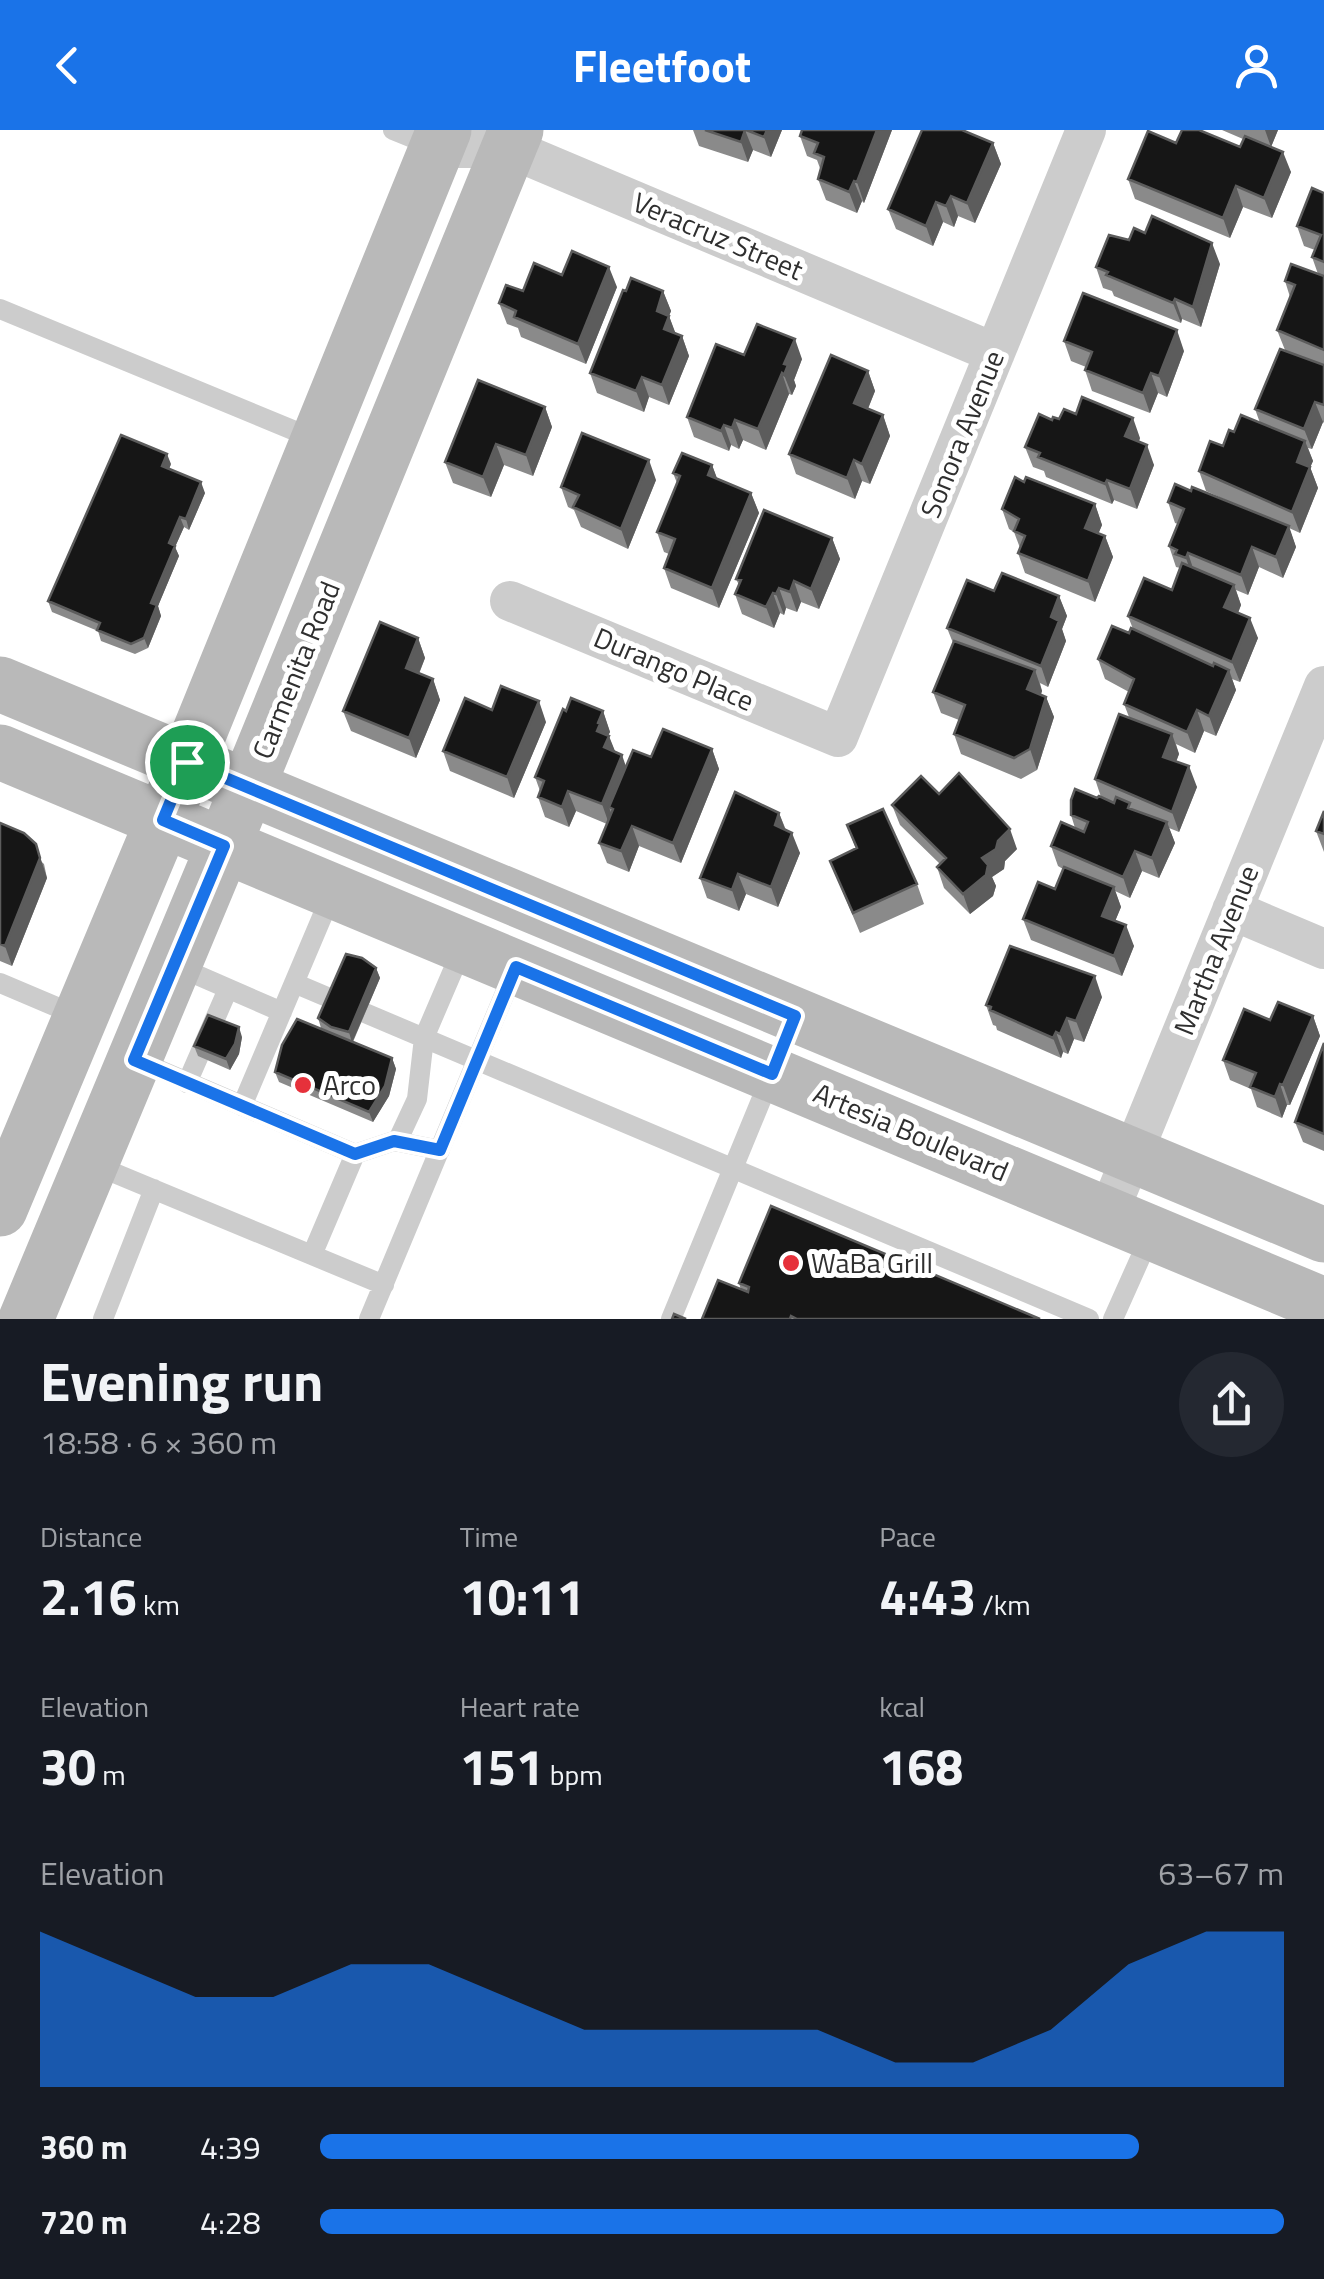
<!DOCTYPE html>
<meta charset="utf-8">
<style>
body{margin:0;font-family:"Titillium Web",sans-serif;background:#242831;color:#f1f3f6;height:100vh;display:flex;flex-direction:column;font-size:38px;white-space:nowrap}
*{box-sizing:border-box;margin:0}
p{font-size:32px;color:#9ea1a6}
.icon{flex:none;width:55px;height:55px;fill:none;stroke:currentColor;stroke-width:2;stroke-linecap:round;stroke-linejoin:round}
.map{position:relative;height:1189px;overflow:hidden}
.details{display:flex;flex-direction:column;background:#171b24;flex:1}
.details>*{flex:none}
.pin{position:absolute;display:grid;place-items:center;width:85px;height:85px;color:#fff;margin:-42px;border:5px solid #fff;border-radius:50%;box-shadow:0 2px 10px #0007}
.round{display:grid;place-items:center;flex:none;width:105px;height:105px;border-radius:52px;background:#242831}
.headline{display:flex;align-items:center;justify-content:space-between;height:170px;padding:0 40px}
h1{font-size:55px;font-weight:700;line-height:75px}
.figures{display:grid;grid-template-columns:repeat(3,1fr);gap:15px;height:170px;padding:10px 40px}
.figures div{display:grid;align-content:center}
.figures b{font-size:50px;font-weight:700}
.figures small{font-size:28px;font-weight:400}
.figures p{font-size:28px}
.chart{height:280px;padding:20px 40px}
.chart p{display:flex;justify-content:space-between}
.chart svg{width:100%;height:180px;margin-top:10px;fill:#1a73e8;opacity:.7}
ul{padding:0 40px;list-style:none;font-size:32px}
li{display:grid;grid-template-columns:160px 120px 1fr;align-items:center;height:75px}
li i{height:25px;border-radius:12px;background:#1a73e8}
header{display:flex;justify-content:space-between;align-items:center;height:130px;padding:0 40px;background:#1a73e8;color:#fff;font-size:45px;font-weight:700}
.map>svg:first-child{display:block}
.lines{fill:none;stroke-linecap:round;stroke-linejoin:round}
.lane{stroke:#ccc;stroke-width:20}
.street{stroke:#ccc;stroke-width:40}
.secondary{stroke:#b9b9b9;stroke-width:55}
.wall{fill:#8a8a8a}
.shaded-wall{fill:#5c5c5c}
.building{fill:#161616;stroke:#5c5c5c;stroke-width:2.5}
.route-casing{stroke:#fff;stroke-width:20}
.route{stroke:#1a73e8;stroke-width:12}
.poi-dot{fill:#e6313b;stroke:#fff;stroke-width:4}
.labels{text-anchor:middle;stroke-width:10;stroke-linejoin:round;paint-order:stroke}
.street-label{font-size:28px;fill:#2f2f2f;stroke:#fff}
.poi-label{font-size:28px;fill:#2f2f2f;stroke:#fff;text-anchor:start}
</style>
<header><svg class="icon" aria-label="back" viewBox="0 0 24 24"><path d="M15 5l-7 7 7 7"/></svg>Fleetfoot<svg class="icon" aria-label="person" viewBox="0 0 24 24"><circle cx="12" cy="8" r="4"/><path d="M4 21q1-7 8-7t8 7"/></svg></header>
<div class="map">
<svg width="1324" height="1189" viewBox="0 0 1324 1189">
<rect width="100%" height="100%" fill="#fff"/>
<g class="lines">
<path class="lane" d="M393,0l42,17
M0,179l317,131
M174,835l108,47
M0,853l78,33
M294,853l795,336
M136,930l219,94 -43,101
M187,953l41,-94
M242,976l91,-215
M397,1012l20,-43 7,-61 39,-91
M355,1024l39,-13 46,9
M95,1035l289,120
M103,1189l51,-130
M369,1189l146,-350
M671,1189l100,-243
M1113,1189l38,-85"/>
<path class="street" d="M436,18h73l486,205
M510,471l328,136 248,-607
M1232,780l92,39
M1108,1084l216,-528"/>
<path class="secondary" d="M0,554l1324,551
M0,622l1324,553
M0,1079l187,-446 257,-633
M26,1189l198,-474 292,-715"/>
</g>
<path class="wall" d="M693,0h89l-11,27 -18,-7 -5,12 -49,-16z
M892,0l-28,73 -2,-2 -5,12 -31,-13 -8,-21 3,-8 -4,-11 -10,-4 -7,-20z
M1222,0h56l-7,17 20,25 -19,46 -29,-11 -13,31 -95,-39 -7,-20 48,-36 64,4 3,-8z
M993,13l8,21 -26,59 -17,-7 -4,11 -11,-5 -10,24 -37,-17 -8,-20z
M1324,63v230l-1,-1 -11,27 -4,-1 5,13 -3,6 8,21 -18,45 -11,-5 7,19 -13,31 -24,-11 -11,28 -12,-5 5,15 -3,8 20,25 -18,44 -8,-3 4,11 -20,46 -12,-5 -9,22 -19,-9 3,10 -3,8 21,25 -18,45 -10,-4 6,15 -16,35 -17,-7 -12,27 -15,-7 6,16 -6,14 19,25 -12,30 -91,-36 -8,-21 32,-30 8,-20 -5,-3 -7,-20 24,-18 -4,-13 30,-18 -6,-18 34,-62 -5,-13 5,-12 -24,-13 -7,-20 35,-30 -5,-13 44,-26 8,-22 -4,-1 -7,-21 9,-22 -3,-1 -7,-21 23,-11 55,18 -40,-18 -7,-20 24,-25 11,-14 26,-9 -5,-14 41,-54 -11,-5 -8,-20 13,-33 -5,-16 33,-7 -6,-17 3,-7 -11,-4 -7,-20z
M1220,134l-19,63 -19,-8 -1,4 -67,-27 -2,-5 -9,-3 -7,-21z
M562,145l55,12 -31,77 -65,-27 -3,-9 -11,-4 -8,-21 24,-12z
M626,161h37l8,20 -2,5 6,17 7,3 7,20 -20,49 -20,-8 -5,15 -47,-19 -7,-20z
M1064,211l120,10 -17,46 -9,-4 -8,20 -58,-22 -7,-21 1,-3 -15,-6z
M744,225l58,4 -8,21 2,6 -4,9 -3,-1 -23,56 -23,-10 -4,9 -8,-4 -2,6 -35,-14 -7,-20z
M868,241l7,20 -7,18 15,6 7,21 -20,48 -8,-3 -7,18 -59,-25 -7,-20z
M545,277l7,20 -19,49 -29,-11 -13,32 -38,-14 -8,-21z
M1052,290l88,18 -1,4 15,23 -17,44 -23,-9 -2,4 -66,-27 -2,-6 -11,-4 -8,-20z
M171,334l-2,5 36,24 -16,37 -5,-3 -9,20 4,9 -21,50 3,10 -13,32 -13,6 -34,-13 -3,-10 -46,-19 -4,-11z
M712,335l5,14 34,14 8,20 -40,95 -48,-20 -7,-20 5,-14 -5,-2 -7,-20 20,-49 -4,-10z
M656,350l-28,69 -47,-22 -7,-17 -6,-3 -7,-20z
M1024,352l71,22 7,21 -4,9 7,2 8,21 -18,45 -70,-29 -7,-20 2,-5 -6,-16 -5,-3 -7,-20z
M832,408l8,21 -21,50 -18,-7 -4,10 -11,-4 -2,7 -4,-2 -6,15 -32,-14 -7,-20 4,-9 -3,-6z
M994,461l65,5 8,20 -5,13 4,12 -18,46 -8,-4 2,8 -1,4 5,2 8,20 -17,53 -16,9 -60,-25 -7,-20 5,-14 -18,-7 -8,-21 20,-49 -6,-15z
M418,508l7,20 -6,16 14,5 7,21 -24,58 -65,-27 -8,-20z
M492,580l54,12 -32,76 -64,-27 -7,-20z
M566,581h37l7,21 -2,3 7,17 11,14 25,-9 61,-8 7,20 -38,94 -42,-17 -10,26 -22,-9 -8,-20 8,-19 -31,-13 -7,16 -24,-10 -7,-20 2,-6 -5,-14z
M939,664l78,55 -12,12 -1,8 -12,8 4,9 -3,10 -23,18 -26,-26 -7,-21 3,-3 -40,-39 -8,-20z
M1324,681v41l-8,-21z
M779,683l7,17 14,23 -22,54 -32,-13 -7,17 -32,-13 -7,-20z
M0,693l44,41 3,14 -35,88 -12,-5z
M847,695l70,59 7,20 -64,29 -30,-72 26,-12z
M376,838l4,10 -27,64 39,16 4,11 -7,27 -16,26 -94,-40 -4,-10 50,-41 -4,-3 -3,-10z
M1102,867l-18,45 -10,-3 -6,15 -5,-2 -2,6 -64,-28 -1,-4 -3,-1 -7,-20z
M1313,886l7,20 -30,69h-3l-5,13 -25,-11 -6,-18 -21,-9 -7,-20 47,-40z
M242,907l-3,17 -9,16 -32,-14 -4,-10z
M1324,913v108l-21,-9 -8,-20z
M739,1153l301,36h-338l39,-29z"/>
<path class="shaded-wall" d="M745,0l8,20 -5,12 -7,-20z
M767,0h15l-11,27 -7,-20z
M877,0h15l-28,73 -7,-21z
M1265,0h13l-7,17z
M993,13l8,21 -26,59 -8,-20z
M1283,22l8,20 -19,46 -8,-20z
M854,51l8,20 -5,12 -8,-21z
M1236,56l7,21 -13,31 -7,-20z
M951,66l7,20 -4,11 -8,-21z
M936,72l7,20 -10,24 -7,-20z
M1212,113l8,21 -19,63 -8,-20z
M609,137l8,20 -31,77 -8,-20z
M663,161l8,20 -2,5 8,21 -6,12 -14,-38z
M1175,169l7,20 -1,4 -8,-20z
M1177,200l7,21 -17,46 -8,-21z
M682,206l7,20 -20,49 -7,-20z
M795,209l7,20 -8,21 2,6 -4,9 -8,-20v-11z
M868,241l7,20 -13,32 -8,-20z
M782,243l7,21 -23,56 -8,-21z
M1151,243l7,20 -8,20 -7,-20z
M642,247l7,20 -5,15 -8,-21z
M1315,272l8,20 -11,27 -8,-20z
M545,277l7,20 -19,49 -7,-21z
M883,285l7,21 -20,48 -8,-20z
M1133,288l7,20 -8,19 -7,-21z
M735,290l8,20 -4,9 -7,-21z
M724,295l7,20 -2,6 -8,-20z
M1305,311l8,20 -9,21 -7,-20z
M496,314l8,21 -13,32 -8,-20z
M1147,315l7,20 -17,44 -7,-20z
M167,324l4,10 -5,12 -4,-10z
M649,330l7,20 -28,69 -7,-20z
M854,330l8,21 -7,18 -8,-21z
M712,335l8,21 -12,-11z
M1310,337l8,21 -18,45 -8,-21z
M1107,350l7,20 -2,4 -7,-20z
M201,352l4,11 -16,37 -3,-11z
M751,363l8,20 -40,95 -7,-20z
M1095,374l7,21 -10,24 -7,-21z
M180,387l4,10 -9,20 4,9 -21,50 3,10 -13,32 -4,-10 7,-35 18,-60z
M1289,396l7,21 -13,31 -7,-21z
M1105,406l8,21 -18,45 -7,-21z
M832,408l8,21 -21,50 -8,-20z
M1252,417l7,20 -11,28 -7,-20z
M1188,423l7,21 -2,5 -7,-21z
M794,451l7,21 -4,10 -7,-20z
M1234,455l7,20 -9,23 -8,-21z
M779,458l7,20 -2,7 -8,-21z
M773,463l7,20 -6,15 -8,-21z
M1059,466l8,20 -5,13 4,12 -18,46 -7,-21 10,-49z
M1250,488l8,20 -18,44 -8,-20z
M418,508l7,20 -12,30 -7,-20z
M1035,540l7,21 -8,18 -7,-20z
M1229,540l7,20 -20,46 -7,-20z
M433,549l7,21 -24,58 -7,-20z
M1046,567l8,20 -17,53 -7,-21z
M539,571l7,21 -32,76 -7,-21z
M1197,580l7,21 -9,22 -8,-21z
M603,581l7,21 -4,8 3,-4 8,20 -5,12 -15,-37 1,-8z
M1172,604l7,20 -9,23 -7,-20z
M712,619l7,20 -38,94 -8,-20z
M622,625l7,20 -16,34 -4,-2 3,9 -3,8 -7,-20z
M1189,636l8,21 -18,45 -7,-20z
M568,661l8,20 -7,16 -7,-20z
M779,683l8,21 -12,-9z
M1167,692l8,21 -16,35 -7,-20z
M632,696l7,20 -10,26 -8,-21z
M1010,699l7,20 -12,12 -1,8 -12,8 4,9 -3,10 -23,18 -7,-20 19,-36z
M792,703l8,20 -22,54 -7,-20z
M36,714l11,34 -35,88 -7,-20z
M1135,721l7,20 -12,27 -7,-21z
M738,744l8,20 -7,17 -7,-21z
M1114,757l7,20 -12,29 -7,-20z
M1126,795l8,21 -12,30 -8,-20z
M376,838l4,10 -28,65 -3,-11z
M1095,846l7,21 -18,45 -8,-21z
M1313,886l7,20 -30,69 -7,-20z
M1067,888l7,21 -6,15 -8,-20z
M239,897l3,10 -3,17 -9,16 -4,-11z
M1056,902l7,20 -2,6 -8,-20z
M392,928l4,11 -7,27 -16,26 -4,-10z
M1280,954l7,21 -5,13 -7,-21z"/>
<path class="building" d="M705,0h40l-4,12z
M746,0h21l-3,7z
M802,0h75l-20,52 -3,-1 -5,11 -31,-13 6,-22 -10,-4 4,-10 -18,-7z
M922,0h40l31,13 -26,60 -16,-7 -5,10 -10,-4 -10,24 -38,-17z
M1182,0h17l41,17 5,-11 38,16 -19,46 -28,-12 -13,32 -95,-39 20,-48 28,12z
M1312,58l12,5v69l-12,-5 9,-22 -24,-9z
M1152,86l60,27 -19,64 -18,-8 -2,4 -67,-28 2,-3 -12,-5 13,-32 20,5 5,-12 11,5z
M572,121l37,16 -31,77 -64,-27 2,-6 -17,-8 7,-18 17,6 11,-28 28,12z
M1291,134l33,12v74l-47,-20 18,-45 -10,-4z
M631,148l32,13 -6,20 12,5 -5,13 18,7 -20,49 -20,-8 -6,14 -46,-18 33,-83 3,1z
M1083,163l94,37 -18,46 -8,-3 -8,20 -58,-23 7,-18 -28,-11z
M757,194l38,15 -11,25 4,1 -4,10 -2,-2 -24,56 -23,-9 -3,8 -8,-3 -3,6 -34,-14 29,-73 28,11z
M1280,219l44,16v40l-9,-3 -11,27 -49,-20z
M831,225l37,16 -14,32 29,12 -21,49 -8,-4 -7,18 -58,-24z
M478,250l67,27 -19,48 -30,-11 -13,33 -38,-15z
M1082,267l51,21 -8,18 22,9 -17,44 -23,-9 -2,4 -67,-27 2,-4 -15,-6 14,-33 13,6 1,-3 6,2 5,-10 12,5z
M1241,285l64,26 -8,21 13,5 -18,45 -93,-41 11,-30 13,5 6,-16 5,2z
M582,303l67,27 -28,69 -48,-22 6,-12 -18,-8z
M121,305l46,19 -5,12 39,16 -15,37 -6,-2 -11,26 6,3 -24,57 6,2 -13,33 -13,6 -34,-14 3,-7 -52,-22z
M682,323l30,12 -4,10 43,18 -39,95 -48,-20 11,-29 -18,-7 23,-56 -7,-3z
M1015,347l9,5 2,-5 69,27 -10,24 20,8 -17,45 -70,-28 7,-17 -11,-5 5,-12 -17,-10z
M1175,354l16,7 1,-4 97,39 -13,31 -24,-10 -11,28 -53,-22 -2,5 -11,-4 2,-4 -8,-4 15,-37 -16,-7z
M764,380l68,28 -21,51 -17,-8 -4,11 -11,-4 -3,6 -3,-1 -7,14 -31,-13 6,-14 -5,-1z
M1182,433l52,22 -10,22 26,11 -18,44 -104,-46 16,-38 28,12z
M1002,443l57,23 -8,21 8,4 -18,45 -94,-38 20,-48 27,11z
M380,492l38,16 -12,30 27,11 -24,59 -66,-27z
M1112,496l17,7 2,-5 82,38 1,-3 15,7 -20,46 -12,-6 -10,22 -63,-28 10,-25 -36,-20z
M954,511l81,29 -8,19 19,8 -16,52 -16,9 -60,-24 11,-29 -32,-13z
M501,556l38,15 -32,76 -64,-26 22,-53 27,12z
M571,568l32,13 -5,12 2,1 -3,7 12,5 -5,11 18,8 -20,49 -34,-13 -6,16 -24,-10 6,-16 -9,-4 28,-68 3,2z
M1119,584l53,20 -9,23 26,9 -17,46 -77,-33z
M663,599l49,20 -39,94 -41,-17 -11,25 -22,-8 14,-34 -4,-2 24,-57 18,7z
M959,643l51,56 -12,12 -2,8 -14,9 6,7 -2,10 -23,19 -26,-27 9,-9 -54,-53 29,-29 18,18z
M1075,659l22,9 2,-2 15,7 2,-6 14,6 -2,5 39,14 -15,36 -17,-7 -12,26 -72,-31 10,-24 23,10 4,-10 -17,-7v-15z
M735,662l44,21 -4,12 17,8 -21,54 -33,-13 -6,16 -32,-12z
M883,679l34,75 -64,29 -23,-52 27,-13 -10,-23z
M1324,681v23l-8,-3z
M0,693l24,10 12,11 4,14 -35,88 -5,-2z
M1064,737l50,20 -12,29 24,9 -12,31 -91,-37 15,-37 17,7z
M1010,816l85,30 -19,45 -9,-3 -7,16 -4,-2 -3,6 -63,-28 1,-3 -5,-2z
M346,824l16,4 14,10 -27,64 -18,-5 -13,-9z
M1278,872l35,14 -30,69 -3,-1 -5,13 -25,-10 6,-14 -33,-13 21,-51 26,11z
M208,885l31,12 -4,17 -9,15 -32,-13z
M297,889l95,39 -7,28 -16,26 -94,-40 7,-27z
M1324,913v91l-29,-12z
M771,1076l269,113h-243l-6,-3 -1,3h-88l16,-39 30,12 1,-5 -10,-4z
M674,1184l12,5h-14z"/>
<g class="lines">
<defs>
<path id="route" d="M187,632l608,254 -23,58 -256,-107 -76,183 -46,-9 -39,13 -221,-94 90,-214 -61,-26z"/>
</defs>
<use href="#route" class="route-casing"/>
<use href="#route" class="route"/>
</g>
<g class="poi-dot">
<circle cx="303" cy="955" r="10"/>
<circle cx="791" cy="1133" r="10"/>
</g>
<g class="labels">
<g class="street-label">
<text transform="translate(718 106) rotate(23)" y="10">Veracruz Street</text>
<text transform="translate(962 304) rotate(-68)" y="10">Sonora Avenue</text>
<text transform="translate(674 539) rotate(23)" y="10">Durango Place</text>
<text transform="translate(296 540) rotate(-68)" y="10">Carmenita Road</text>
<text transform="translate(1216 820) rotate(-68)" y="10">Martha Avenue</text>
<text transform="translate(911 1002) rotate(23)" y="10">Artesia Boulevard</text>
</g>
<g class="poi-label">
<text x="323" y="965">Arco</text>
<text x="811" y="1143">WaBa Grill</text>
</g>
</g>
</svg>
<div class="pin" style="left:187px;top:632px;background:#1e9e55"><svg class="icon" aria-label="arrive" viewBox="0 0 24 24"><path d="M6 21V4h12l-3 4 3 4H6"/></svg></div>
</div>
<section class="details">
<div class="headline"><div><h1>Evening run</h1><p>18:58 · 6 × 360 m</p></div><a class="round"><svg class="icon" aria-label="share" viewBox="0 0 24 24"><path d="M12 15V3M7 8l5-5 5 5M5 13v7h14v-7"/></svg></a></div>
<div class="figures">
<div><p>Distance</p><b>2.16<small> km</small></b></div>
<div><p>Time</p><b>10:11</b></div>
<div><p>Pace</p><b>4:43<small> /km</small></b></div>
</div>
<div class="figures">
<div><p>Elevation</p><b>30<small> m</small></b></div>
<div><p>Heart rate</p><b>151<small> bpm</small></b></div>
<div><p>kcal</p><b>168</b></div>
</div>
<div class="chart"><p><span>Elevation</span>63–67 m</p>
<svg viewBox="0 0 160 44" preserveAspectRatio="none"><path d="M0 44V6L10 14L20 22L30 22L40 14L50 14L60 22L70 30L80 30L90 30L100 30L110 38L120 38L130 30L140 14L150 6L160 6V44z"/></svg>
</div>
<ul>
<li><b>360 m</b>4:39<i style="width:85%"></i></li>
<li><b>720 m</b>4:28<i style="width:100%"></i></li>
</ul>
</section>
